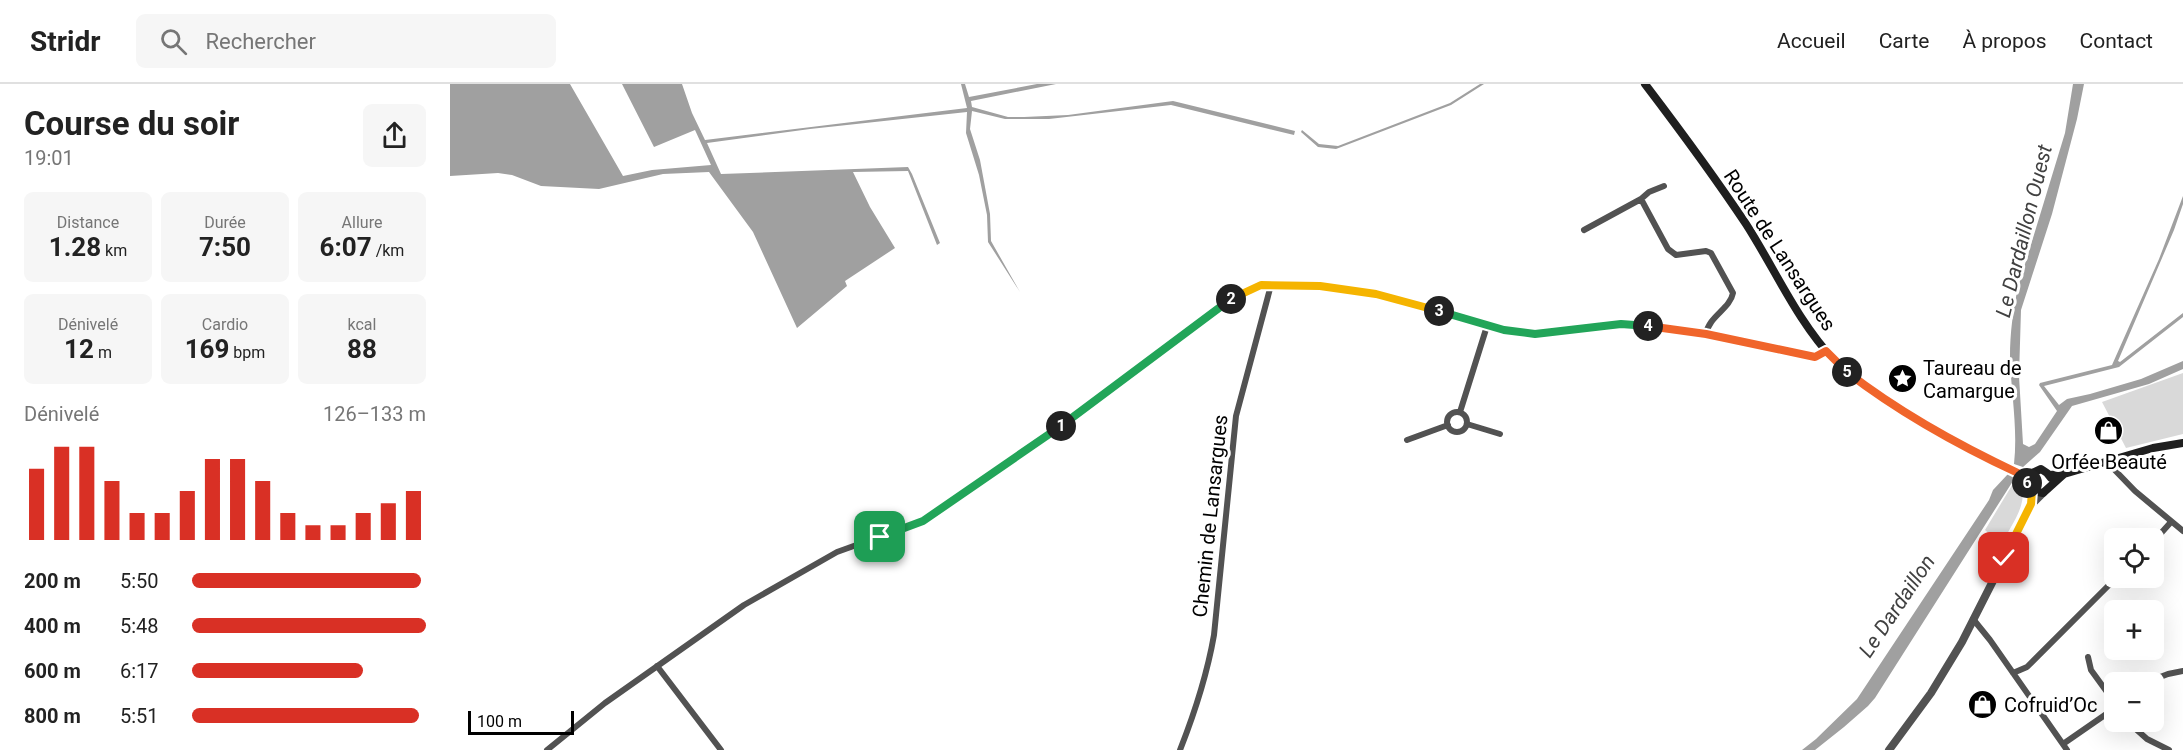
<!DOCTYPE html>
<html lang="fr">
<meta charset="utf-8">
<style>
body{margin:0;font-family:Roboto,sans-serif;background:#f6f6f6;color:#222;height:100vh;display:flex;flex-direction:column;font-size:22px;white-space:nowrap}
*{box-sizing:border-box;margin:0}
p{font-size:20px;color:#767676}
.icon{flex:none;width:33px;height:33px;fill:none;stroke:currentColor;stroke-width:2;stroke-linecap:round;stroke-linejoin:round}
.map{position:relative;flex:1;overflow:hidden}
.side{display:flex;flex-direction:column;background:#fff;width:450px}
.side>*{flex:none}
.tools{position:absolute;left:1654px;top:444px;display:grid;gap:12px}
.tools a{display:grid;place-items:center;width:60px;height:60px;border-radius:9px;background:#fff;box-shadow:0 6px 24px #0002;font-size:30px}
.scale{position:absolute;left:18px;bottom:15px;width:106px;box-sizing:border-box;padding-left:6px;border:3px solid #000;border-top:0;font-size:16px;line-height:21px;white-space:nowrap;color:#000;-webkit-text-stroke:4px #fff;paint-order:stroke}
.pin{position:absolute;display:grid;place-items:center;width:51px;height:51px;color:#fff;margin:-26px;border-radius:12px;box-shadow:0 3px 9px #0006}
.km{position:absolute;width:30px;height:30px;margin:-15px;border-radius:50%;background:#222;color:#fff;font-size:16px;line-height:30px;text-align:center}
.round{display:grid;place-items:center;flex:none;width:63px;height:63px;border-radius:9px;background:#f6f6f6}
.summary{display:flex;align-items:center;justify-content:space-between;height:102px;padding:0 24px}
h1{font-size:33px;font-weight:700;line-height:45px}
.metrics{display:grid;grid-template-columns:repeat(3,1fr);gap:9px;height:102px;padding:6px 24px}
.metrics div{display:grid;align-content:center;border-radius:9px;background:#f6f6f6;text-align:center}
.metrics b{font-size:26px;font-weight:700}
.metrics small{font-size:16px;font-weight:400}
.metrics p{font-size:16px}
.chart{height:168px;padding:12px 24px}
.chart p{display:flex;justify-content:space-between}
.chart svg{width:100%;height:108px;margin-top:6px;stroke:#d93025;stroke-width:6}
ul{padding:0 24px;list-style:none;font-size:20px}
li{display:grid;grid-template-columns:96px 72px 1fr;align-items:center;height:45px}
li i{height:15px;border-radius:8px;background:#d93025}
header{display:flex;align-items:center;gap:36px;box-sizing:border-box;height:84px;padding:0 30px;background:#fff;border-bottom:2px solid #e0e0e0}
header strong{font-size:28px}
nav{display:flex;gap:33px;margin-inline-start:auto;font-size:21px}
.search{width:420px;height:54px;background:#f6f6f6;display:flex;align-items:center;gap:15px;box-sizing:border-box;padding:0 21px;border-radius:9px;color:#767676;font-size:22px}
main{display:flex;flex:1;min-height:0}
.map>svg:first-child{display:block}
.green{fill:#d9d9d9}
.water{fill:#a0a0a0}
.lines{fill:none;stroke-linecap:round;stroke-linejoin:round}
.minor{stroke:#525252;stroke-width:6}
.tertiary{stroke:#525252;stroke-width:8}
.secondary{stroke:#1f1f1f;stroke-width:8}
.split-1-casing{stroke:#fff;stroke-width:12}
.split-2-casing{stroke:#fff;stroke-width:12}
.split-3-casing{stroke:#fff;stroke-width:12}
.split-4-casing{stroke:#fff;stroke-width:12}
.split-5-casing{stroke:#fff;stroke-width:12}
.split-6-casing{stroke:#fff;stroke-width:12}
.split-7-casing{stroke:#fff;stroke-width:12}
.split-1{stroke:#22a559;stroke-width:8}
.split-2{stroke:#22a559;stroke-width:8}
.split-3{stroke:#f5b400;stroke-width:8}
.split-4{stroke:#22a559;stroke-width:8}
.split-5{stroke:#f0652b;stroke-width:8}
.split-6{stroke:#f0652b;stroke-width:8}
.split-7{stroke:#f5b400;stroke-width:8}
.labels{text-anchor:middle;stroke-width:6;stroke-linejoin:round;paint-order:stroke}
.street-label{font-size:20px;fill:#000;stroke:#fff}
.poi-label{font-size:20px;fill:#000;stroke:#fff;text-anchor:start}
.water-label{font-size:21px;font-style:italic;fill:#414141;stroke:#fff}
</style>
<header>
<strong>Stridr</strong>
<div class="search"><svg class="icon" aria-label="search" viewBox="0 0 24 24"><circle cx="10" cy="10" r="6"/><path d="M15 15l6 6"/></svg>Rechercher</div>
<nav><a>Accueil</a><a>Carte</a><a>À propos</a><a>Contact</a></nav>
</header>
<main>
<section class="side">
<div class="summary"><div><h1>Course du soir</h1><p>19:01</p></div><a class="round"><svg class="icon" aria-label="share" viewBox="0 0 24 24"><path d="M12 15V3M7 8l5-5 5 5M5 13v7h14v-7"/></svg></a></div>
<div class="metrics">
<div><p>Distance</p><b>1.28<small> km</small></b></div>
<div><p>Durée</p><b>7:50</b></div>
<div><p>Allure</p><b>6:07<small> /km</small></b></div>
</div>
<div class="metrics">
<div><p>Dénivelé</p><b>12<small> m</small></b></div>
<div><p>Cardio</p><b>169<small> bpm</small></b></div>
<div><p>kcal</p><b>88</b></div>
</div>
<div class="chart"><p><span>Dénivelé</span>126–133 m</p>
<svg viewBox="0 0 160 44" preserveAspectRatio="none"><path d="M5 44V15M15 44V6M25 44V6M35 44V20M45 44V33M55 44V33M65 44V24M75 44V11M85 44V11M95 44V20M105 44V33M115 44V38M125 44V38M135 44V33M145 44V29M155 44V24"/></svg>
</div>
<ul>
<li><b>200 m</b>5:50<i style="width:98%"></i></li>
<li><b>400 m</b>5:48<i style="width:100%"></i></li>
<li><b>600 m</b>6:17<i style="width:73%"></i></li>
<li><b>800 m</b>5:51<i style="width:97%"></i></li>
</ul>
</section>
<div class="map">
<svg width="1733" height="666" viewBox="0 0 1733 666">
<rect width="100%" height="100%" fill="#fff"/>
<path class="green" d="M1733,289v61l-57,14 -24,-46z
M1564,398l9,8c1,23 -15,37 -22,58l-9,-12 -7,-6z"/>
<path class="water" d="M0,0h120l53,92 29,-6 59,-5 -16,-35 -41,17 -32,-63h60l10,29 13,27 262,-32 -6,-24h4l4,13 68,-13h19l-85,17 1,6 36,10h16l44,-2 105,-14 122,30 -1,4 -123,-30 -122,14h-44l-33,-8 -2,18 10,31 10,54 1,27 29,51 -32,-50 -1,-27 -8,-40 -13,-42 1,-21 -157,17 -103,14 14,31 187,-7 4,7 28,69 -3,2 -29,-74 -55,1 17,35 25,41 -50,33 2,5 -50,42 -44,-96 -44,-60 -46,2 -64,15 -58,-3 -29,-11 -14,-2 -48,3z
M1030,0h4l-33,21 -115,44 -18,-2 -17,-15 1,-2 17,14 19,2 112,-43z
M1623,0h11l-7,35 -25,95 -31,96 -2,66 4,68 6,3 6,-3 22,-33 -18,-26 1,-2 72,-18 47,-106 24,-63v8l-9,26 -56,131 2,1 63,-49v4l-64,50 -75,19 15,19 8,-6 23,-5 51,-15 42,-18v8l-34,15 -77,22 -32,46 -17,15 -9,-3c4,-36 -3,-71 -4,-107 0,-24 3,-47 8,-70l47,-154z
M1558,390l7,4 -2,3 -138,217 -7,8 -24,21 -29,23h-13l14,-11 41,-40 132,-199 4,-10z"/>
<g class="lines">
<path class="minor" d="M1214,102l-15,6 -8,7 27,50 8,6 30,-4 5,2 22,40c-3,16 -24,23 -27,41
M1134,146l57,-31
M1010,328l27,-86
M997 338a10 10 0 1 1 20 0a10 10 0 1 1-20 0Z
M1017,340l33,10
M957,356l41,-15
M1657,378l28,29 48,40
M1704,457l17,-19
M1523,535l17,21 77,110
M1638,573l3,13 24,33
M207,582l64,84
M1563,589l14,-6 89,-89
M1697,598l21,-8 15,-3
M1678,638l19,17 22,11
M1613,660l52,-36
M97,666l58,-47 139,-98 93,-53 86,-31 112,-76 200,-149c30,-14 43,-12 75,-10 32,1 64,6 94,15 38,11 75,26 114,32 35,5 69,-10 104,-9 65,1 130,18 193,33l11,-6
M730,666c15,-38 27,-75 34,-115l22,-219 35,-131"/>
<path class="tertiary" d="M1439,666l42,-57 31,-51 70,-138 11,-11"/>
<path class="secondary" d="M1195,0c35,46 69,92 101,140 29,45 51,97 89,137 21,21 48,37 73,52 37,22 73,43 112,61l7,7 5,10 11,2 21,-19
M1570,390h10l11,-5 6,4 4,5
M1599,391l15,-1 89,-26 30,-5"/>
</g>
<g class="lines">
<defs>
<path id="split-1" d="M430,453l43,-16 138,-95"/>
<path id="split-2" d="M611,342l170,-127"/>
<path id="split-3" d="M781,215l30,-14 59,1 56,8 63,17"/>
<path id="split-4" d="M989,227l65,19 31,4 86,-10 27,2"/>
<path id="split-5" d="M1198,242l58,8 109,23 11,-6 21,21"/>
<path id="split-6" d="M1397,288c53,41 113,74 173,102l7,9"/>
<path id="split-7" d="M1554,474l27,-54 1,-13 -5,-8"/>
</defs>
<use href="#split-1" class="split-1-casing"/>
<use href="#split-2" class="split-2-casing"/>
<use href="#split-3" class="split-3-casing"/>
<use href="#split-4" class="split-4-casing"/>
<use href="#split-5" class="split-5-casing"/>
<use href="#split-6" class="split-6-casing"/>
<use href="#split-7" class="split-7-casing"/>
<use href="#split-1" class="split-1"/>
<use href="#split-2" class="split-2"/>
<use href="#split-3" class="split-3"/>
<use href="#split-4" class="split-4"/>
<use href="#split-5" class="split-5"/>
<use href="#split-6" class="split-6"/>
<use href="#split-7" class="split-7"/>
</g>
<defs>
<symbol id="sight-disc" viewBox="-11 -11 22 22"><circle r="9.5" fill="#000" stroke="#fff"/><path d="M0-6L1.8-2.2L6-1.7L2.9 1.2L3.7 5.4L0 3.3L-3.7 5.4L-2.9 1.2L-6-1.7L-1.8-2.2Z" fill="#fff"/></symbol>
<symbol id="shop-disc" viewBox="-11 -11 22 22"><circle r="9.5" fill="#000" stroke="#fff"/><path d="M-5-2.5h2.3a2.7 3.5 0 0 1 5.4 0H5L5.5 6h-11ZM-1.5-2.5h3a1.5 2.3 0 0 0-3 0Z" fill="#fff"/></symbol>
</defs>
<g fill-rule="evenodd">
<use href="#sight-disc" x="1436" y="278" width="33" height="33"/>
<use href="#shop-disc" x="1642" y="330" width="33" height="33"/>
<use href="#shop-disc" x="1516" y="604" width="33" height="33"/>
</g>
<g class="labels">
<g class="street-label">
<text transform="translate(1330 166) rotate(57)" y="7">Route de Lansargues</text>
<text transform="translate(760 432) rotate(-84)" y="7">Chemin de Lansargues</text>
</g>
<g class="poi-label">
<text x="1473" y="291">Taureau de<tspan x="1473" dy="23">Camargue</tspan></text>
<text x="1659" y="385" text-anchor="middle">Orfée Beauté</text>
<text x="1554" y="628">Cofruid’Oc</text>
</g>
<g class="water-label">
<text transform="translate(1574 147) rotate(-76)" y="7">Le Dardaillon Ouest</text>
<text transform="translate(1447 522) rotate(-56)" y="7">Le Dardaillon</text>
</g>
</g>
</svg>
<div class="tools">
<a><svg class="icon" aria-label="locate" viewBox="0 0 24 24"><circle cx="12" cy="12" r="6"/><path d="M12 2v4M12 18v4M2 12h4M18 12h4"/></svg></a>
<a>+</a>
<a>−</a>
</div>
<div class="scale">100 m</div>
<div class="pin" style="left:430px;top:453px;background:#1e9e55"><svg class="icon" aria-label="arrive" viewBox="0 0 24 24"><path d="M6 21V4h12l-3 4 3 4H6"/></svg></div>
<div class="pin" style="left:1554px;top:474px;background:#d93025"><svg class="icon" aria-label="check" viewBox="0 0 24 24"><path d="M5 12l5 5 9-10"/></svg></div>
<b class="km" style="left:611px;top:342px">1</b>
<b class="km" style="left:781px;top:215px">2</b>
<b class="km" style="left:989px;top:227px">3</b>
<b class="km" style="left:1198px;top:242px">4</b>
<b class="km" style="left:1397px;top:288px">5</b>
<b class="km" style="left:1577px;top:399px">6</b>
</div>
</main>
